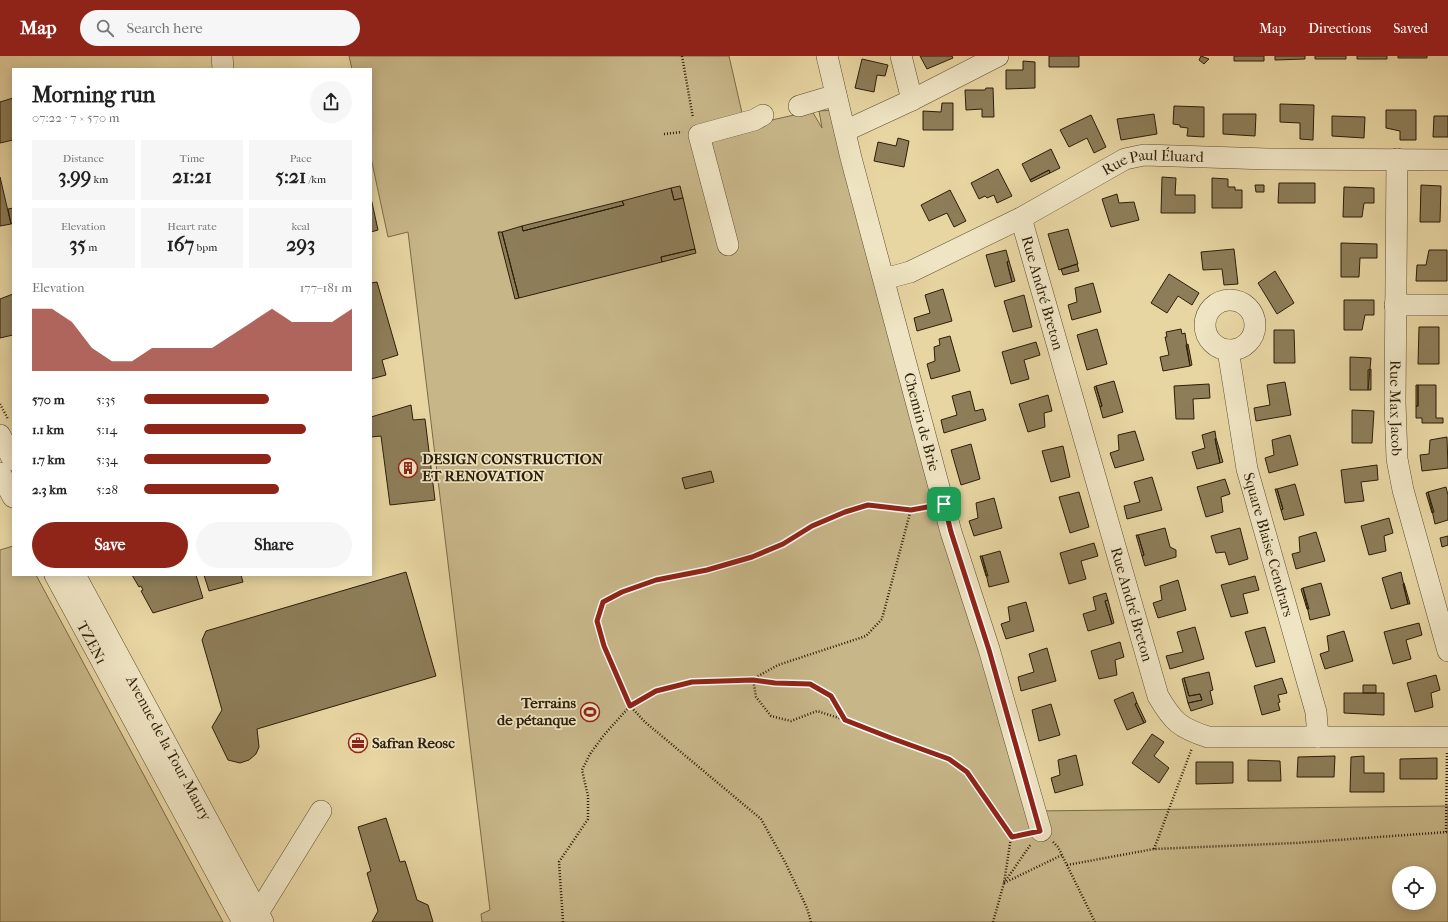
<!DOCTYPE html>
<meta charset="utf-8">
<style>
body{margin:0;font-family:"IM FELL French Canon",serif;background:#f6f6f6;color:#222;height:100vh;display:flex;flex-direction:column;font-size:15px;white-space:nowrap}
*{box-sizing:border-box;margin:0}
p{font-size:13px;color:#767676}
.icon{flex:none;width:22px;height:22px;fill:none;stroke:currentColor;stroke-width:2;stroke-linecap:round;stroke-linejoin:round}
.map{position:relative;flex:1;overflow:hidden}
.drawer{position:absolute;left:12px;top:12px;width:360px;height:508px;display:flex;flex-direction:column;background:#fff;border-radius:0px;box-shadow:0 2px 10px #0003}
.drawer>*{flex:none}
.buttons{position:absolute;left:1392px;top:810px;display:grid;gap:8px}
.buttons a{display:grid;place-items:center;width:44px;height:44px;border-radius:50%;background:#fff;box-shadow:0 2px 10px #0003;font-size:20px}
.pin{position:absolute;display:grid;place-items:center;width:34px;height:34px;color:#fff;margin:-17px;border-radius:8px;box-shadow:0 2px 6px #0006}
.round{display:grid;place-items:center;flex:none;width:42px;height:42px;border-radius:21px;background:#f6f6f6}
.summary{display:flex;align-items:center;justify-content:space-between;height:68px;padding:0 20px}
h1{font-size:22px;font-weight:700;line-height:30px}
.stats{display:grid;grid-template-columns:repeat(3,1fr);gap:6px;height:68px;padding:4px 20px}
.stats div{display:grid;align-content:center;border-radius:0px;background:#f6f6f6;text-align:center}
.stats b{font-size:20px;font-weight:700}
.stats small{font-size:11px;font-weight:400}
.stats p{font-size:11px}
.chart{height:112px;padding:8px 20px}
.chart p{display:flex;justify-content:space-between}
.chart svg{width:100%;height:72px;margin-top:4px;fill:#8f2418;opacity:.7}
.primary-button{display:flex;gap:8px;margin-top:auto;padding:8px 20px}
.primary-button a{flex:1;height:46px;border-radius:24px;background:#8f2418;color:#fff;font-size:16px;font-weight:700;line-height:46px;text-align:center}
.primary-button a+a{background:#f6f6f6;color:#222}
ul{padding:0 20px;list-style:none;font-size:13px}
li{display:grid;grid-template-columns:64px 48px 1fr;align-items:center;height:30px}
li i{height:10px;border-radius:5px;background:#8f2418}
header{display:flex;align-items:center;gap:24px;box-sizing:border-box;height:56px;padding:0 20px;background:#8f2418;color:#fff}
header strong{font-size:19px}
nav{display:flex;gap:22px;margin-inline-start:auto;font-size:14px}
.search{width:280px;height:36px;background:#f6f6f6;display:flex;align-items:center;gap:10px;box-sizing:border-box;padding:0 14px;border-radius:22px;color:#767676;font-size:15px}
.map>svg:first-child{display:block}
.green{fill:#c7b688;stroke:#7a6a48;fill-rule:evenodd}
.building{fill:#8d7d58;stroke:#2c1e08}
.lines{fill:none;stroke-linecap:round;stroke-linejoin:round}
.minor-casing{stroke:#5b4c2e;stroke-width:22}
.path{stroke:#2c1e08;stroke-width:2.5;stroke-dasharray:1 2;stroke-linecap:butt}
.minor{stroke:#efe4c3;stroke-width:21}
.route-casing{stroke:#fff;stroke-width:8}
.route{stroke:#8f2418;stroke-width:5}
.labels{text-anchor:middle;stroke-width:3.5;stroke-linejoin:round;paint-order:stroke}
.street-label{font-size:15px;fill:#2c1e08;stroke:#efe4c3}
.poi-label{font-size:15px;font-weight:bold;fill:#2c1e08;stroke:#efe4c3;text-anchor:start}
</style>
<header>
<strong>Map</strong>
<div class="search"><svg class="icon" aria-label="search" viewBox="0 0 24 24"><circle cx="10" cy="10" r="6"/><path d="M15 15l6 6"/></svg>Search here</div>
<nav><a>Map</a><a>Directions</a><a>Saved</a></nav>
</header>
<div class="map">
<svg width="1448" height="866" viewBox="0 0 1448 866">
<rect width="100%" height="100%" fill="#e7d5a2"/>
<filter id="stains"><feTurbulence type="fractalNoise" baseFrequency=".005" numOctaves="4"/><feColorMatrix values="0 0 0 0 .2 0 0 0 0 .09 0 0 0 0 .02 0 0 0 .5 -.17"/></filter>
<radialGradient id="worn" r=".72"><stop offset=".6" stop-color="#630" stop-opacity="0"/><stop offset="1" stop-color="#630" stop-opacity=".3"/></radialGradient>
<path class="green" d="M349,0h380l16,70 67,-15 10,17 -3,-17 16,-1 200,701 413,-5v116h-966l-1,-8 9,-4 -82,-678 -20,5 -17,-79v-89h-19zM1399,817h30v30h-30z
M13,490v29h23l187,347h-223v-372z"/>
<path class="building" d="M920,0h32l1,2 -26,11z
M1049,0h30v11h-30z
M1201,0l8,3 -5,5 -5,-4z
M1234,0h30v5h-30z
M1275,0h30v3l-30,1z
M1315,0h31v3h-31z
M1357,0h30v3h-30z
M1398,0h29v2h-29z
M862,3l26,6 -3,11 -8,-1 -3,17 -19,-4z
M1023,5l12,1v26l-29,1v-19h17z
M986,32h7l1,29h-12v-8l-16,1 -1,-20h20z
M13,42v42l-13,3v-41z
M942,47h11v27h-30v-19l18,1z
M1280,48l34,1 -1,35 -13,-1v-16l-20,-1z
M1174,50l30,1v30l-17,-1 1,-8 -8,-1v-2l-7,-1z
M1386,54h30v30h-16v-9l-14,-3z
M1154,58l3,20 -36,6 -4,-21z
M1223,58h33l-1,22 -32,-2z
M1091,59l15,32 -12,6 -7,-15 -18,9 -9,-17z
M1332,60l33,1 -1,21 -32,-2z
M1434,60h14v21h-15z
M898,82l11,3 -5,26 -30,-6 4,-19 18,4z
M1051,93l9,19 -10,5 -1,-3 -19,10 -8,-16z
M998,113l14,27 -15,7 -3,-8 -7,3 -2,-2 -6,3 -8,-16z
M1049,114l1,3 -19,9 -1,-2z
M0,121l11,47 -11,2z
M1162,121l14,1 -1,17h20v18h-34z
M1212,122l16,1v8h7v3h7v18h-30z
M1279,127h36v20h-37z
M1255,129h9v7h-8z
M1421,129l20,1 -1,36h-20z
M680,130l3,12 -9,2 -3,-12z
M1344,131l30,1v15h-10l-2,14h-19z
M671,132l3,12 9,-2 12,51 -34,8 1,5 -143,36 -17,-66 20,-6 1,5 101,-26 -2,-4z
M950,134l16,31 -12,6 -7,-14 -18,8 -8,-16z
M1117,138l2,9 15,-1 5,18 -28,7 -9,-28z
M371,142l7,32 -7,2z
M622,145l2,4 -101,26 -1,-5z
M13,152v15l-2,1 -3,-15z
M1068,173l10,35 -19,6 -11,-36z
M498,176h4l17,66 -4,1z
M1341,187l36,1v14h-17l-1,19h-18z
M695,193l1,4 -34,9 -1,-5z
M1234,193l4,35 -14,1 -2,-16 -19,1 -2,-18z
M1006,194l3,11 -2,1 5,20 -17,5 -9,-32z
M1429,194h18v31h-31l1,-16h9z
M1009,205l6,20 -3,1 -5,-20z
M1077,208l2,7 -16,4 -2,-6z
M1275,215l19,32 -17,11 -19,-31z
M1169,218l30,19 -7,12 -14,-9 -11,17 -16,-10z
M377,226l21,73 -16,5 4,15 -15,4v-96z
M1093,227l8,29 -29,8 -4,-15 9,-3 -2,-14z
M943,233l9,32 -35,10 -3,-13 16,-5 -5,-18z
M13,238v41l-13,3v-39z
M1024,239l8,32 -19,5 -9,-31z
M1344,244h30v15h-9l-3,15h-18z
M1419,271h20v37h-21z
M1097,273l10,35 -20,6 -10,-35z
M1181,273l1,5 3,-1 5,33 -27,5 -3,-14 9,-2 -4,-18h2l-1,-5z
M1274,274h20l1,33h-21z
M950,280l10,35 -29,8 -4,-15 8,-3 -1,-14 6,-2 -1,-6z
M1036,286l4,13 -16,5 5,19 -18,5 -9,-32z
M1188,288l4,21 -2,1 -4,-21z
M1350,301l21,1 -3,32h-18z
M1371,313v21h-3v-20z
M1114,325l9,31 -20,6 -3,-11 2,-1 -6,-20z
M1285,326l6,33 -35,6 -2,-13 16,-3 -3,-20z
M1209,328l1,14 -17,1 1,20h-18l-2,-33z
M1416,329h2v21h-2z
M1418,329h18v33h7v5h-21v-5h-6v-12h2z
M1096,330l6,20 -2,1 -6,-20z
M970,335l5,20 8,-2 3,11 -42,13 -3,-13 16,-5 -5,-19z
M1048,339l4,16 -8,2 1,14 -17,5 -9,-28z
M411,349l2,15 12,-1 10,81 -45,5 -9,-69 -10,1v-20z
M1352,354l22,1 -2,32h-20z
M1135,375l9,29 -29,8 -5,-15 9,-3 -1,-15z
M1215,375l1,7 -1,1 5,24 -23,6 -5,-17 13,-4 -3,-13z
M1290,379l8,30 -29,8 -4,-15 9,-3 -2,-15z
M1447,381l1,31 -26,3 -2,-16 9,-1 1,-14z
M1216,382l7,24 -3,1 -5,-24z
M971,388l9,35 -19,6 -10,-35z
M1063,390l7,31 -19,5 -9,-31z
M1377,409l1,15 -17,2 3,19 -19,2 -4,-33z
M711,415l3,11 -29,7 -3,-11z
M1152,421l10,33 -35,9 -3,-13 16,-4 -6,-20z
M1225,423l5,15 -9,3 2,15 -17,5 -9,-30z
M1295,428l9,31 -20,5 -3,-10 2,-1 -6,-20z
M1446,431l2,8v25l-13,4 -7,-32z
M1275,433h2l6,20 -2,1z
M1079,436l10,35 -19,6 -11,-36z
M1428,436l6,20 -2,1 -6,-20z
M994,442l8,30 -28,8 -5,-15 9,-3 -2,-15z
M1389,462l4,15 -9,3 2,15 -17,4 -8,-29z
M1165,472l5,19 6,3v7l-31,9 -3,-10 2,-1 -6,-20z
M1240,472l8,31 -19,6 -4,-13 -9,1 -5,-17z
M1316,476l9,29 -29,8 -4,-15 8,-2 -1,-15z
M1136,479h2l6,20 -2,1z
M1448,480v9l-6,2 -2,-9z
M1094,487l4,13 -17,5 5,18 -17,5 -9,-31z
M1000,495l9,31 -20,5 -7,-31z
M980,500h2l6,20h-2z
M406,516l30,104 -179,53 2,18 -3,7 -7,6 -9,3 -12,-3 -16,-33 10,-17 -20,-70 4,-9z
M1401,516l7,32 -17,5 -9,-31z
M132,519h64l7,23 -50,15 -12,-22 2,-1 -2,-4 -2,1z
M204,519h37l2,7 -34,9z
M1255,520l4,14 -16,4 5,19 -17,4 -10,-32z
M1178,524l8,30 -28,8 -5,-15 9,-3 -2,-14z
M1321,527l9,32 -20,5 -7,-32z
M1404,527l6,21h-2l-5,-20z
M1303,532l6,21h-2l-6,-20z
M1106,537l2,7 -3,1 7,23 -24,7 -5,-17 13,-4 -3,-13z
M1108,544l6,23 -2,1 -7,-23z
M1026,546l8,29 -28,8 -5,-15 9,-3 -2,-14z
M1419,567l3,12 -16,5 5,19 -18,5 -9,-32z
M1195,571l9,32 -34,10 -4,-13 17,-4 -6,-20z
M1265,571l10,35 -19,5 -11,-35z
M1344,575l9,30 -28,8 -5,-15 9,-3 -2,-15z
M1120,586l4,15 -9,3 2,15 -18,4 -8,-28z
M1047,592l9,33 -35,10 -3,-14 16,-5 -5,-18z
M1209,616l4,18 -3,1 3,13 -22,7 -3,-8 14,-3 -2,-6 -11,2 -5,-18z
M1436,619l4,15 -9,3 2,14 -18,5 -8,-29z
M1184,622l5,18 11,-2 2,6 -14,3 -6,-24z
M1282,622l5,15 -9,2 2,7 -2,1 2,7 -18,5 -8,-29z
M1363,629h13v8h-13z
M1133,636l4,11 -2,1 9,19 -17,7 -13,-30z
M1344,637h40v22l-40,-2z
M1137,647l9,19 -2,1 -9,-19z
M1051,648l9,31 -21,6 -7,-31z
M1152,678l12,8 -10,14 15,12 -10,15 -27,-20z
M1076,699l7,30 -28,8 -4,-15 9,-3 -2,-15z
M1335,700l-1,21h-37l1,-20z
M1364,700v17h20v19h-34l1,-35z
M1437,702v21h-37v-20z
M1248,704l32,1 1,20h-33z
M1196,706h37v21l-37,1z
M386,762l14,44 5,-1 12,39 11,5 5,17h-61l6,-11 -11,-38 4,-2 -13,-44z"/>
<g class="lines">
<defs>
<g id="minor">
<path d="M222,0l1,13"/>
<path id="s1" d="M827,0l24,102 100,374 38,117 52,182"/>
<path d="M901,0l11,44"/>
<path d="M799,50l37,-11"/>
<path d="M845,75l67,-31 86,-44"/>
<path id="s2" d="M1397,103l-2,243 2,57 6,31 45,161"/>
<path id="s3" d="M1021,162l137,478c15,26 22,32 50,41h240"/>
<path d="M728,189l-29,-110 55,-15 9,-5"/>
<path id="s4" d="M884,223l26,-7 111,-54 104,-59 19,-4 124,4 180,1"/>
<circle cx="1230" cy="269" r="25"/>
<path d="M1395,249h53"/>
<path id="s5" d="M1228,294l19,119 69,243 2,25"/>
<path d="M0,379l13,25"/>
<path d="M0,417l13,24"/>
<path id="s6" d="M55,519l188,347"/>
<path id="s7" d="M75,519l188,347"/>
<path d="M258,857l63,-102"/>
</g>
</defs>
<use href="#minor" class="minor-casing"/>
<path class="path" d="M682,0l11,62
M664,78l18,-2
M0,348l8,15
M911,453l-29,110 -16,17 -88,29 -25,14 3,18 15,19 20,5 26,-10 28,9 46,18 58,21 18,13 44,65 13,-3
M1446,776l1,-79
M1053,786l5,5 37,75
M1154,793l38,-101
M1067,809l87,-16 142,-6 152,-11
M1004,827l58,-28
M1004,827l27,-39
M563,866l-4,-60 29,-43v-23l-6,-26 8,-16 14,-19 26,-29 -26,-60 -7,-25 6,-19c17,-9 34,-17 53,-22 16,-5 33,-6 50,-10 26,-6 54,-14 77,-27 24,-12 58,-36 86,-38 20,-1 35,6 57,2
M811,866l-4,-14 -22,-46 -24,-43 -116,-97 -15,-16 26,-15 35,-9 62,-3 22,4 35,1 21,12 14,23
M993,866l11,-39 7,-46"/>
<use href="#minor" class="minor"/>
</g>
<g class="lines">
<defs>
<path id="route" d="M944,448l7,28 38,118 51,181 -28,6 -45,-65 -18,-13 -58,-21 -46,-18 -14,-24 -21,-12 -35,-1 -22,-3 -61,2 -36,9 -26,15 -26,-60 -7,-25 6,-19 19,-10 34,-12 51,-10 45,-13 31,-13 29,-18 33,-14 23,-7 43,5z"/>
</defs>
<use href="#route" class="route-casing"/>
<use href="#route" class="route"/>
</g>
<defs>
<symbol id="building-ring" viewBox="-11 -11 22 22"><circle r="9.5" fill="#efe4c3" stroke="#8f2418" stroke-width="1.5"/><path d="M-4-6H4V6H1V3H-1V6H-4ZM-2.5-4.3h1.7v1.8h-1.7ZM.8-4.3h1.7v1.8H.8ZM-2.5-1h1.7V.8h-1.7ZM.8-1h1.7V.8H.8Z" fill="#8f2418"/></symbol>
<symbol id="stadium-ring" viewBox="-11 -11 22 22"><circle r="9.5" fill="#efe4c3" stroke="#8f2418" stroke-width="1.5"/><path d="M0-5a6.5 5 0 1 0 0 10a6.5 5 0 1 0 0-10ZM-3.5-1.8h7v3.6h-7Z" fill="#8f2418"/></symbol>
<symbol id="office-ring" viewBox="-11 -11 22 22"><circle r="9.5" fill="#efe4c3" stroke="#8f2418" stroke-width="1.5"/><path d="M-6-3h4V-5.5h4V-3h4V5H-6ZM-1-4.5V-3h2v-1.5ZM-6 0V1H6V0Z" fill="#8f2418"/></symbol>
</defs>
<g fill-rule="evenodd">
<use href="#building-ring" x="397" y="401" width="22" height="22"/>
<use href="#stadium-ring" x="579" y="645" width="22" height="22"/>
<use href="#office-ring" x="347" y="676" width="22" height="22"/>
</g>
<g class="labels">
<g class="street-label">
<text dy="5" stroke="none"><textPath href="#s4" startOffset="297">Rue Paul Éluard</textPath></text>
<text dy="5" stroke="none"><textPath href="#s3" startOffset="78">Rue André Breton</textPath></text>
<text dy="5" stroke="none"><textPath href="#s2" startOffset="249">Rue Max Jacob</textPath></text>
<text dy="5" stroke="none"><textPath href="#s1" startOffset="378">Chemin de Brie</textPath></text>
<text dy="5" stroke="none"><textPath href="#s5" startOffset="199">Square Blaise Cendrars</textPath></text>
<text dy="5" stroke="none"><textPath href="#s3" startOffset="402">Rue André Breton</textPath></text>
<text dy="5" stroke="none"><textPath href="#s6" startOffset="77">TZEN1</textPath></text>
<text dy="5" stroke="none"><textPath href="#s7" startOffset="197">Avenue de la Tour Maury</textPath></text>
</g>
<g class="poi-label">
<text x="422" y="408">DESIGN CONSTRUCTION<tspan x="422" dy="17">ET RENOVATION</tspan></text>
<text x="576" y="652" text-anchor="end">Terrains<tspan x="576" dy="17">de pétanque</tspan></text>
<text x="372" y="692">Safran Reosc</text>
</g>
</g>
<rect width="100%" height="100%" filter="url(#stains)"/>
<rect width="100%" height="100%" fill="url(#worn)"/>
</svg>
<div class="buttons">
<a><svg class="icon" aria-label="locate" viewBox="0 0 24 24"><circle cx="12" cy="12" r="6"/><path d="M12 2v4M12 18v4M2 12h4M18 12h4"/></svg></a>
</div>
<div class="pin" style="left:944px;top:448px;background:#1e9e55"><svg class="icon" aria-label="arrive" viewBox="0 0 24 24"><path d="M6 21V4h12l-3 4 3 4H6"/></svg></div>
<section class="drawer">
<div class="summary"><div><h1>Morning run</h1><p>07:22 · 7 × 570 m</p></div><a class="round"><svg class="icon" aria-label="share" viewBox="0 0 24 24"><path d="M12 15V3M7 8l5-5 5 5M5 13v7h14v-7"/></svg></a></div>
<div class="stats">
<div><p>Distance</p><b>3.99<small> km</small></b></div>
<div><p>Time</p><b>21:21</b></div>
<div><p>Pace</p><b>5:21<small> /km</small></b></div>
</div>
<div class="stats">
<div><p>Elevation</p><b>35<small> m</small></b></div>
<div><p>Heart rate</p><b>167<small> bpm</small></b></div>
<div><p>kcal</p><b>293</b></div>
</div>
<div class="chart"><p><span>Elevation</span>177–181 m</p>
<svg viewBox="0 0 160 44" preserveAspectRatio="none"><path d="M0 44V6L10 6L20 14L30 30L40 38L50 38L60 30L70 30L80 30L90 30L100 22L110 14L120 6L130 14L140 14L150 14L160 6V44z"/></svg>
</div>
<ul>
<li><b>570 m</b>5:35<i style="width:60%"></i></li>
<li><b>1.1 km</b>5:14<i style="width:78%"></i></li>
<li><b>1.7 km</b>5:34<i style="width:61%"></i></li>
<li><b>2.3 km</b>5:28<i style="width:65%"></i></li>
</ul>
<div class="primary-button"><a>Save</a><a>Share</a></div>
</section>
</div>
